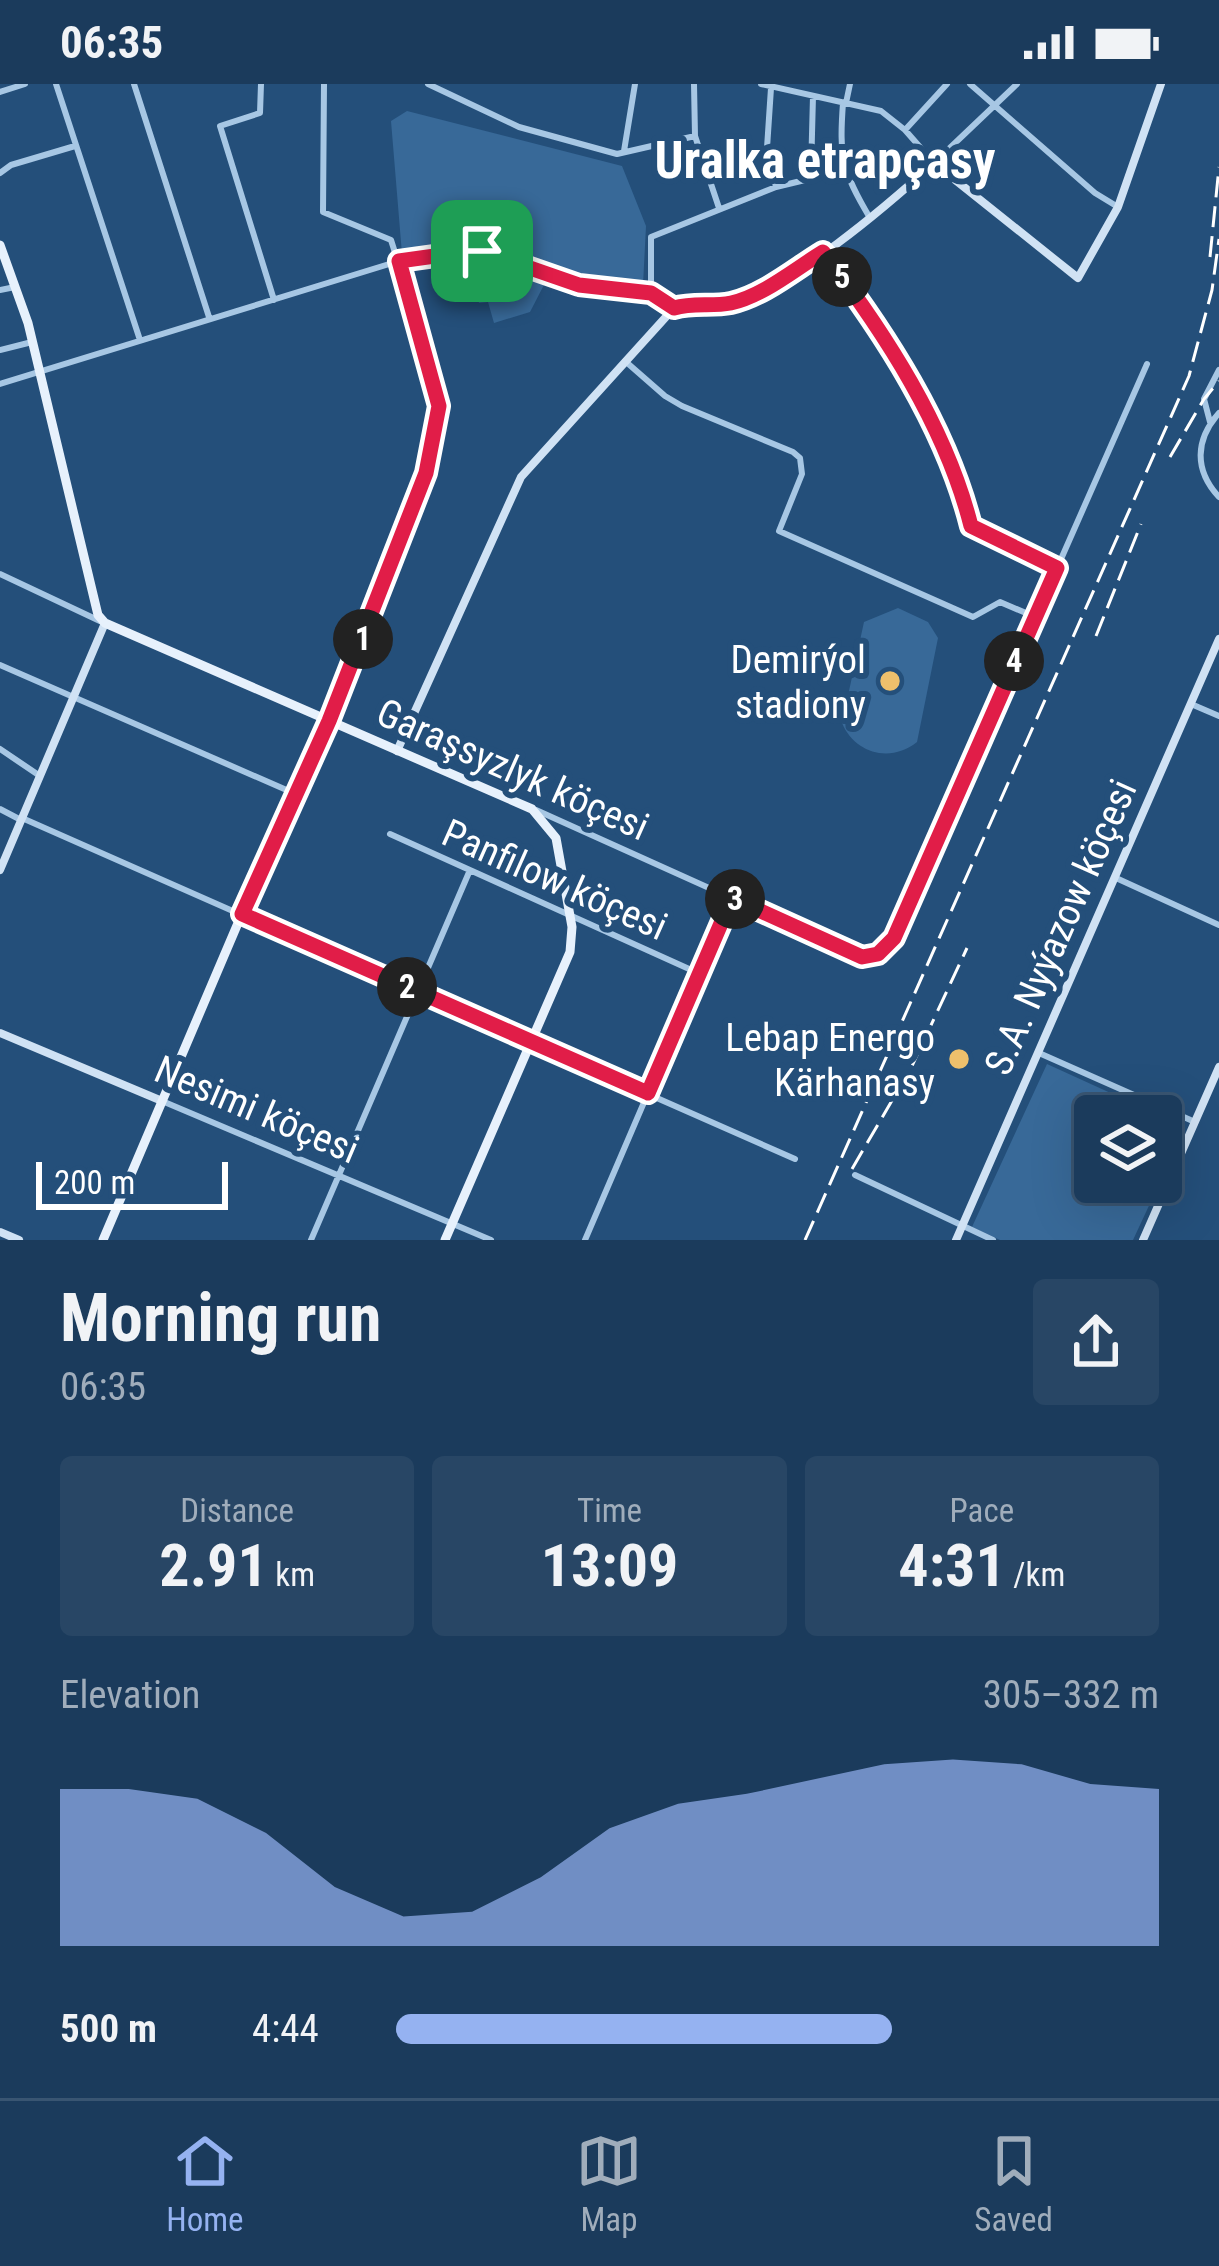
<!DOCTYPE html>
<meta charset="utf-8">
<style>
body{margin:0;font-family:"Roboto Condensed",sans-serif;background:#284665;color:#f1f3f6;height:100vh;display:flex;flex-direction:column;font-size:45px;white-space:nowrap}
*{box-sizing:border-box;margin:0}
p{font-size:39px;color:#a0adbb}
.icon{flex:none;width:66px;height:66px;fill:none;stroke:currentColor;stroke-width:2;stroke-linecap:round;stroke-linejoin:round}
.map{position:relative;height:1156px;overflow:hidden}
.details{display:flex;flex-direction:column;background:#1b3b5c;flex:1}
.details>*{flex:none}
.buttons{position:absolute;left:1074px;top:1011px;display:grid;gap:24px}
.buttons a{display:grid;place-items:center;width:108px;height:108px;border-radius:12px;background:#1b3b5c;box-shadow:0 12px 48px #0002,0 0 0 3px #395572;font-size:60px}
.scale{position:absolute;left:36px;bottom:30px;width:192px;box-sizing:border-box;padding-left:12px;border:6px solid #fff;border-top:0;font-size:33px;line-height:42px;white-space:nowrap;color:#fff;-webkit-text-stroke:9px #244f7a;paint-order:stroke}
.pin{position:absolute;display:grid;place-items:center;width:102px;height:102px;color:#fff;margin:-51px;border-radius:24px;box-shadow:0 6px 18px #0006}
.km{position:absolute;width:60px;height:60px;margin:-30px;border-radius:50%;background:#222;color:#fff;font-size:33px;line-height:60px;text-align:center}
.round{display:grid;place-items:center;flex:none;width:126px;height:126px;border-radius:12px;background:#284665}
.summary{display:flex;align-items:center;justify-content:space-between;height:204px;padding:0 60px}
h1{font-size:66px;font-weight:700;line-height:90px}
.stats{display:grid;grid-template-columns:repeat(3,1fr);gap:18px;height:204px;padding:12px 60px}
.stats div{display:grid;align-content:center;border-radius:12px;background:#284665;text-align:center}
.stats b{font-size:60px;font-weight:700}
.stats small{font-size:33px;font-weight:400}
.stats p{font-size:33px}
.chart{height:336px;padding:24px 60px}
.chart p{display:flex;justify-content:space-between}
.chart svg{width:100%;height:216px;margin-top:12px;fill:#95b2f1;opacity:.7}
ul{padding:0 60px;list-style:none;font-size:39px}
li{display:grid;grid-template-columns:192px 144px 1fr;align-items:center;height:90px}
li i{height:30px;border-radius:15px;background:#95b2f1}
.status{display:flex;justify-content:space-between;align-items:center;height:84px;padding:0 60px;background:#1b3b5c;direction:ltr}
.status svg{height:33px;fill:currentColor}
.dock{display:flex;justify-content:space-around;align-items:center;height:168px;border-top:3px solid #395572;background:#1b3b5c;font-size:33px;color:#a0adbb}
.dock a{display:grid;justify-items:center;gap:6px}
.dock .current{color:#95b2f1}
.map>svg:first-child{display:block}
.green{fill:#386998}
.lines{fill:none;stroke-linecap:round;stroke-linejoin:round}
.street{stroke:#a7c7e4;stroke-width:6}
.secondary{stroke:#d0e2f4;stroke-width:8}
.primary{stroke:#e7f1fc;stroke-width:9}
.rail{stroke:#fff;stroke-width:3;stroke-dasharray:21 9;stroke-linecap:butt}
.route-casing{stroke:#fff;stroke-width:24}
.route{stroke:#e11d48;stroke-width:15}
.poi-dot{fill:#eec06c;stroke:#244f7a;stroke-width:4.5}
.labels{text-anchor:middle;stroke-width:12;stroke-linejoin:round;paint-order:stroke}
.poi-label{font-size:39px;fill:#fff;stroke:#244f7a;text-anchor:end}
.street-label{font-size:39px;fill:#fff;stroke:#244f7a}
.district-label{font-size:51px;font-weight:bold;fill:#fff;stroke:#244f7a}
</style>
<div class="status"><b>06:35</b><svg viewBox="0 0 49 12"><path d="M0 12V9h3v3zM5 12V6h3v6zM10 12V3h3v9zM15 12V0h3v12zM26 1h20v11H26zM47 4h2v5h-2z"/></svg></div>
<div class="map">
<svg width="1219" height="1156" viewBox="0 0 1219 1156">
<rect width="100%" height="100%" fill="#244f7a"/>
<path class="green" d="M407,27l215,55 24,60 -3,59c-54,-3 -110,-9 -156,-40l-85,9 -11,-133z
M466,171l81,24 -17,33 -36,11 -6,-21 -9,1z
M898,524l30,14 10,16 -21,104c-26,21 -62,12 -75,-19l22,-101z
M1047,980l114,52h-66v66h65l-27,58h-133l-28,-13z"/>
<g class="lines">
<path class="street" d="M56,0l83,253
M134,0l75,233
M261,0l-1,29 -40,13 54,174
M324,0l-1,128 68,28 33,104 15,63 -13,66 -97,248
M428,0l91,43 98,27 78,-18
M694,0l1,52 24,72
M761,0l120,27 24,19 29,33 83,-79
M970,0l125,109 23,14
M0,8l25,-8
M843,19c-4,54 -1,68 27,115
M846,19l4,-19
M905,46l42,-46
M624,67l11,-67
M0,89l11,-8 64,-19
M776,103l29,-7 6,-8 2,-76
M823,168c62,81 123,175 148,274l86,42
M0,206l15,-3
M651,209v-56l125,-50 -9,-39 4,-60
M0,266l32,-8
M625,277l40,35 17,10 111,46 7,6 2,16 -23,57 194,86 27,-15 33,14
M0,300l399,-123 80,-11 100,35 72,8 23,15
M1219,329c-24,27 -25,57 0,84
M1210,338l-6,-23 15,-29
M0,490l102,48
M0,581l298,130
M1191,620l28,12
M0,665l40,27
M0,725l21,11
M536,726l326,147 16,-3 16,-16 253,-574
M22,734l773,341
M390,750l308,139
M1116,794l103,47
M1039,969l156,69
M162,1017l329,139
M855,1091l138,65
M311,1156l159,-370
M585,1156l147,-343"/>
<path class="secondary" d="M397,667l124,-274 153,-169c20,-6 37,-1 56,-5 57,-11 160,-100 204,-140l144,115 40,-71 43,-123
M0,786l105,-247
M0,949l162,68
M0,1148l19,8
M956,1156l263,-601
M1143,1156l76,-173"/>
<path class="primary" d="M0,161l28,78 70,292 7,8 427,186 24,29 16,89 -2,25 -125,288
M103,1156l135,-317 91,-202"/>
<path class="rail" d="M1210,173l9,-90
M1170,373l34,-58 15,-18
M1096,552l45,-112
M852,1085l59,-101 56,-120
M805,1156l384,-864 23,-86 7,-51"/>
</g>
<g class="lines">
<defs>
<path id="route" d="M478,166l101,35 72,8 23,15c20,-6 37,-1 57,-5 32,-7 64,-34 92,-51 62,81 123,175 148,274l86,42 -163,370 -16,16 -16,3 -130,-59 -84,195 -406,-179 87,-193 97,-248 13,-67 -40,-145z"/>
</defs>
<use href="#route" class="route-casing"/>
<use href="#route" class="route"/>
</g>
<g class="poi-dot">
<circle cx="890" cy="597" r="12"/>
<circle cx="959" cy="975" r="12"/>
</g>
<g class="labels">
<g class="poi-label">
<text x="866" y="589">Demirýol<tspan x="866" dy="45">stadiony</tspan></text>
<text x="935" y="967">Lebap Energo<tspan x="935" dy="45">Kärhanasy</tspan></text>
</g>
<g class="street-label">
<text transform="translate(513 685) rotate(24)" y="14">Garaşsyzlyk köçesi</text>
<text transform="translate(555 795) rotate(24)" y="14">Panfilow köçesi</text>
<text transform="translate(1060 843) rotate(-66)" y="14">S.A. Nyýazow köçesi</text>
<text transform="translate(257 1025) rotate(23)" y="14">Nesimi köçesi</text>
</g>
<g class="district-label">
<text x="825" y="94">Uralka etrapçasy</text>
</g>
</g>
</svg>
<div class="buttons">
<a><svg class="icon" aria-label="layers" viewBox="0 0 24 24"><path d="M12 4l9 5-9 5-9-5zM3 14l9 5 9-5"/></svg></a>
</div>
<div class="scale">200 m</div>
<div class="pin" style="left:482px;top:167px;background:#1e9e55"><svg class="icon" aria-label="arrive" viewBox="0 0 24 24"><path d="M6 21V4h12l-3 4 3 4H6"/></svg></div>
<b class="km" style="left:363px;top:555px">1</b>
<b class="km" style="left:407px;top:903px">2</b>
<b class="km" style="left:735px;top:815px">3</b>
<b class="km" style="left:1014px;top:577px">4</b>
<b class="km" style="left:842px;top:193px">5</b>
</div>
<section class="details">
<div class="summary"><div><h1>Morning run</h1><p>06:35</p></div><a class="round"><svg class="icon" aria-label="share" viewBox="0 0 24 24"><path d="M12 15V3M7 8l5-5 5 5M5 13v7h14v-7"/></svg></a></div>
<div class="stats">
<div><p>Distance</p><b>2.91<small> km</small></b></div>
<div><p>Time</p><b>13:09</b></div>
<div><p>Pace</p><b>4:31<small> /km</small></b></div>
</div>
<div class="chart"><p><span>Elevation</span>305–332 m</p>
<svg viewBox="0 0 160 44" preserveAspectRatio="none"><path d="M0 44V12L10 12L20 14L30 21L40 32L50 38L60 37L70 30L80 20L90 15L100 13L110 10L120 7L130 6L140 7L150 11L160 12V44z"/></svg>
</div>
<ul>
<li><b>500 m</b>4:44<i style="width:65%"></i></li>
</ul>
</section>
<nav class="dock">
<a class="current"><svg class="icon" aria-label="home" viewBox="0 0 24 24"><path d="M3 11l9-7 9 7M6 9v11h12V9"/></svg>Home</a>
<a><svg class="icon" aria-label="map" viewBox="0 0 24 24"><path d="M3 6l6-2 6 2 6-2v14l-6 2-6-2-6 2zM9 4v14M15 6v14"/></svg>Map</a>
<a><svg class="icon" aria-label="saved" viewBox="0 0 24 24"><path d="M7 4h10v16l-5-4-5 4z"/></svg>Saved</a>
</nav>
